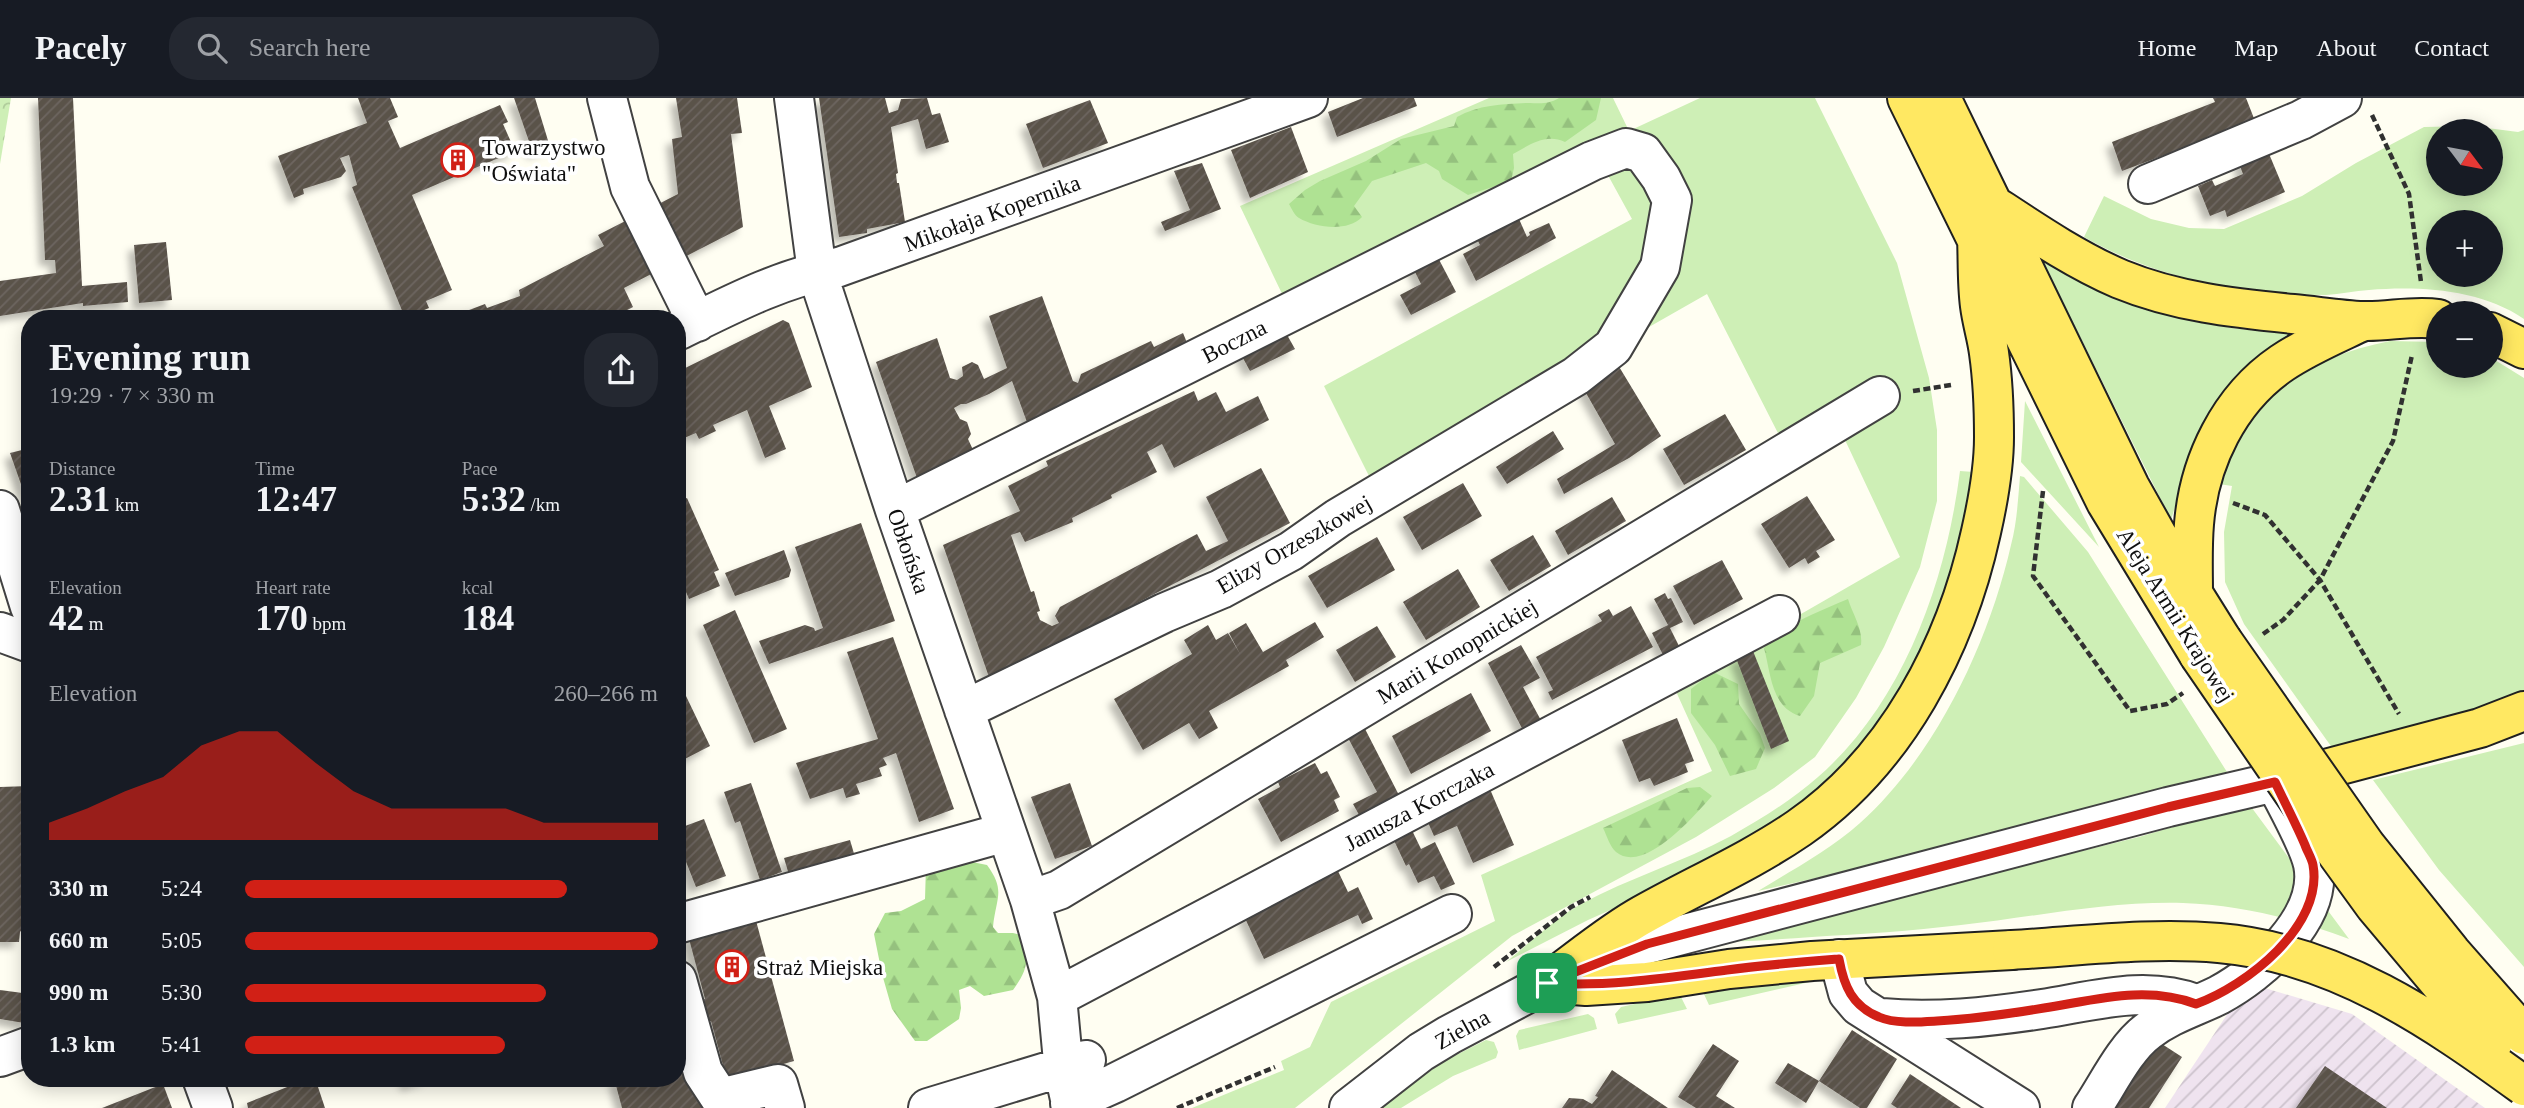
<!DOCTYPE html>
<meta charset="utf-8">
<style>
body{margin:0;font-family:"Times New Roman",serif;background:#242831;color:#f1f3f6;height:100vh;display:flex;flex-direction:column;font-size:26px;white-space:nowrap}
*{box-sizing:border-box;margin:0}
p{font-size:23px;color:#9ea1a6}
.icon{flex:none;width:38px;height:38px;fill:none;stroke:currentColor;stroke-width:2;stroke-linecap:round;stroke-linejoin:round}
.map{position:relative;flex:1;overflow:hidden}
.drawer{position:absolute;left:21px;top:212px;width:665px;height:777px;display:flex;flex-direction:column;background:#171b24;border-radius:28px;box-shadow:0 4px 18px #0003}
.drawer>*{flex:none}
.needle{width:46px;rotate:122deg}
.fabs{position:absolute;left:2426px;top:21px;display:grid;gap:14px}
.fabs a{display:grid;place-items:center;width:77px;height:77px;border-radius:50%;background:#171b24;box-shadow:0 4px 18px #0003;font-size:35px}
.pin{position:absolute;display:grid;place-items:center;width:60px;height:60px;color:#fff;margin:-30px;border-radius:14px;box-shadow:0 4px 10px #0006}
.round{display:grid;place-items:center;flex:none;width:74px;height:74px;border-radius:28px;background:#242831}
.summary{display:flex;align-items:center;justify-content:space-between;height:119px;padding:0 28px}
h1{font-size:38px;font-weight:600;line-height:52px}
.figures{display:grid;grid-template-columns:repeat(3,1fr);gap:10px;height:119px;padding:7px 28px}
.figures div{display:grid;align-content:center}
.figures b{font-size:35px;font-weight:600}
.figures small{font-size:19px;font-weight:400}
.figures p{font-size:19px}
.chart{height:196px;padding:14px 28px}
.chart p{display:flex;justify-content:space-between}
.chart svg{width:100%;height:126px;margin-top:7px;fill:#d12016;opacity:.7}
ul{padding:0 28px;list-style:none;font-size:23px}
li{display:grid;grid-template-columns:112px 84px 1fr;align-items:center;height:52px}
li i{height:18px;border-radius:9px;background:#d12016}
header{display:flex;align-items:center;gap:42px;box-sizing:border-box;height:98px;padding:0 35px;background:#171b24;border-bottom:2px solid #363941}
header strong{font-size:33px}
nav{display:flex;gap:38px;margin-inline-start:auto;font-size:24px}
.search{width:490px;height:63px;background:#242831;display:flex;align-items:center;gap:18px;box-sizing:border-box;padding:0 24px;border-radius:28px;color:#9ea1a6;font-size:26px}
.map>svg:first-child{display:block}
.industrial{fill:url(#industrial-furrows)}
.grass{fill:#ceefb6;fill-rule:evenodd}
.forest{fill:url(#forest-firs)}
.park{fill:url(#park-crowns)}
.building{fill:url(#building-hatch);filter:url(#shadow)}
.lines{fill:none;stroke-linecap:round;stroke-linejoin:round}
.minor-casing{stroke:#424242;stroke-width:42}
.major-casing{stroke:#202020;stroke-width:42}
.path{stroke:#313131;stroke-width:4.5;stroke-dasharray:7 3.5;stroke-linecap:butt}
.minor{stroke:#fff;stroke-width:38}
.major{stroke:#ffe862;stroke-width:38}
.major-bridge-casing{stroke:#202020;stroke-width:42;stroke-linecap:butt}
.major-bridge{stroke:#ffe862;stroke-width:38}
.route-casing{stroke:#fff;stroke-width:14}
.route{stroke:#d12016;stroke-width:9}
.labels{text-anchor:middle;stroke-width:7;stroke-linejoin:round;paint-order:stroke}
.poi-label{font-size:23px;fill:#0f0f0f;stroke:#fff;text-anchor:start}
.street-label{font-size:23px;fill:#0f0f0f;stroke:#fff}
</style>
<header>
<strong>Pacely</strong>
<div class="search"><svg class="icon" aria-label="search" viewBox="0 0 24 24"><circle cx="10" cy="10" r="6"/><path d="M15 15l6 6"/></svg>Search here</div>
<nav><a>Home</a><a>Map</a><a>About</a><a>Contact</a></nav>
</header>
<div class="map">
<svg width="2524" height="1010" viewBox="0 0 2524 1010">
<defs>
<pattern id="industrial-furrows" width="10" height="10" patternUnits="userSpaceOnUse" patternTransform="scale(1.75)"><rect width="10" height="10" fill="#efe3ef"/><path d="M-1 1l2-2M0 10L10 0M9 11l2-2" fill="none" stroke="#ccc2cc"/></pattern>
<pattern id="forest-firs" width="22" height="20" patternUnits="userSpaceOnUse" patternTransform="scale(1.75)"><rect width="22" height="20" fill="#afe293"/><path d="M5 1l3.5 6h-7zM16 11l3.5 6h-7z" fill="#95c17e"/></pattern>
<pattern id="park-crowns" width="20" height="18" patternUnits="userSpaceOnUse" patternTransform="scale(1.75)"><rect width="20" height="18" fill="#ceefb6"/><path d="M2 6a3 3 0 1 1 6 0M12 15a3 3 0 1 1 6 0" fill="none" stroke="#b0cc9b"/></pattern>
<pattern id="building-hatch" width="6" height="6" patternUnits="userSpaceOnUse" patternTransform="scale(1.75)"><rect width="6" height="6" fill="#5a524a"/><path d="M-1 1l2-2M0 6l6-6M5 7l2-2" fill="none" stroke="#6d6660"/></pattern>
<filter id="shadow"><feDropShadow dx="-6" dy="6" stdDeviation="3.5" flood-color="#0004"/></filter>
</defs>
<rect width="100%" height="100%" fill="#fffef2"/>
<path class="industrial" d="M2248,885l104,31 133,94h-320z"/>
<path class="grass" d="M1489,0h124l16,33 71,-33h115l82,165 32,115 8,52v71l-17,66 -36,80 -28,51 -41,59 -41,31 -78,49 -184,99 -217,172h-103l92,-38 -3,-9 29,-14 21,-45 164,-81 -14,-46 231,-104 -38,-84 226,-130 -70,-149 -50,29 -73,-143 -72,41 35,-64 -13,-120 -372,149 -45,-94z
M2472,28l46,6 6,-2v189c-44,-30 -104,-33 -155,-29 -14,1 -29,4 -43,5 -85,0 -168,-16 -242,-58l20,-41 47,23 38,9 35,1 78,-33 54,-33 68,-36zM2438,33h52v53h-52zM2438,124h52v53h-52z
M1626,61l28,24 -3,80 -41,77 -237,144 -49,-98 308,-167 -28,-51z
M2040,158c26,15 53,32 81,44 55,22 114,30 173,34l-101,114 -22,72z
M2390,243l48,1v24h52v-9l34,21v312l-7,5 -46,16 -138,38 -89,-125 -19,-42 -1,-50 8,-46 -13,-2c29,-87 83,-125 171,-143z
M2025,303l74,146 -78,-85z
M1960,373l14,1 -12,80 -51,129 -88,113 -161,93 -74,33 -82,42c22,-18 51,-45 75,-58 48,-26 102,-42 150,-68 30,-17 61,-36 87,-59 86,-75 128,-196 142,-306z
M2020,378l4,1 64,75 139,220 -348,92 -121,27c34,-21 72,-41 102,-68 76,-68 129,-181 151,-278 6,-22 7,-46 9,-69z
M2524,645v224l-85,-97 -66,-90z
M2249,706l100,135c-54,-20 -108,-34 -166,-36 -75,-2 -149,14 -222,22 -50,6 -99,9 -149,12 -32,2 -64,5 -96,4l423,-104z
M1813,877l1,6 -105,24 -6,-13z
M1676,897l5,2 6,12 -69,15 -3,-10 6,-7z
M1588,916l6,4 3,11 -78,21 -3,-14 3,-6z
M1486,942l8,2 4,10 -2,6 -43,18 -52,32h-22l65,-47z"/>
<path class="forest" d="M1559,0h42l-5,22 -31,22c-19,-9 -36,3 -52,12l1,14 -3,13 -43,14 -26,-16 -3,-8 -13,-8 -54,18 -18,25 8,11c-14,15 -46,11 -63,1 -5,-3 -7,-9 -10,-14l16,-14 15,-9 46,-20 35,-22 53,-13 3,-9c21,-12 46,-13 70,-14 13,0 20,2 32,-5z
M1848,501c5,16 15,30 13,46l-41,18 -6,33 -14,20c-29,-9 -29,-42 -36,-68 22,-25 54,-36 84,-49z
M1713,574l25,12 1,20 21,30 5,14 -9,21 -26,7 -15,-31 -24,-32v-24z
M1700,689l12,9c-17,19 -68,79 -96,56 -6,-5 -9,-16 -13,-24l84,-40z
M947,759l40,8c19,26 9,32 6,62l5,6h15l8,2c9,23 7,35 -8,55l-29,6 -14,-10 -11,4 2,18 -2,11 -32,22h-12l-23,-32 -10,-35 -8,-40 11,-21 16,-2 24,-12 1,-33z"/>
<path class="park" d="M0,0h11l-11,66z"/>
<path class="building" d="M38,0h35l9,188 45,-4 1,20 -45,4v-3l-83,13v-35l56,-8 -1,-13h-10z
M358,0h32l8,19 -10,4 12,27 100,-43 8,17 -5,2 12,27 -103,44 40,95 -26,11 3,7 -24,10 -53,-131 5,-2 -8,-30 -9,3 6,13 -5,6 -38,12 1,5 -10,4 -16,-42 89,-33z
M514,0h21l15,49 -17,6z
M676,0h61l5,35 -11,1 12,93 -119,61 9,19 -21,11h-164l37,-14 2,4 33,-12 -1,-6 85,-44 -6,-11 80,-41 -6,-55 10,-2z
M819,0h66l4,15 9,-3 3,-11 26,-1 5,17 8,-2 9,29 -23,7 -8,-30 -27,8 7,46 -2,1 1,9h2l6,39 -38,7v4l-28,4z
M1363,0h51l3,8 -80,31 -9,-25z
M2213,0h33l9,23 -133,50 -10,-29 103,-40z
M1090,2l18,43 -65,25 -17,-44z
M1291,29l17,45 -58,26 -19,-48z
M2267,51l18,43 -58,25 -2,-7 -15,6 -12,-30 14,-6 3,6 28,-12 -5,-13z
M1202,65l19,46 -56,22 -4,-9 29,-12 -16,-39z
M1515,112l12,27 3,-2 -1,-3 20,-9 7,15 -80,43 -13,-27 17,-9 -7,-14z
M166,144l6,58 -33,3 -5,-58z
M1434,152l22,42 -45,23 -11,-20 21,-11 -11,-22z
M1042,198l31,85 5,2 3,-9 70,-33 3,6 29,-14 7,17 -162,75 -16,-44 -23,13 -23,10h-5l-7,4 6,11 7,3 4,12 -3,5 6,13 -57,26 -41,-116 61,-24 13,40 7,2 6,-4 -1,-9 10,-5 6,3 6,14 23,-11 -18,-52z
M783,222l6,3 23,64 -43,19 17,43 -21,9 -18,-48 -34,15 3,6 -17,8 -3,-6 -19,8v-69z
M1282,228l13,23 -45,22 -12,-22z
M1618,267l43,71 -32,22 -65,36 -7,-15 58,-35 -33,-58z
M1194,293l4,10 18,-9 10,20 32,-16 11,24 -95,48 -12,-24 -15,8 10,20 -46,23 1,3 -40,20 1,4 -48,20 -5,-10 -9,3 20,57 3,-1 6,20 -3,1 3,8 12,6 7,-3 -4,-7 5,-9 137,-73 9,17 22,-10 -22,-44 55,-29 29,55 -300,157 -47,-135 77,-34 -12,-25 40,-20 -2,-5z
M1725,316l21,36 -62,35 -21,-36z
M1553,333l11,18 -57,35 -11,-17z
M30,350v59h-1l-19,-54z
M1463,385l19,33 -60,34 -19,-33z
M1807,398l28,44 -19,11 4,6 -12,7 -3,-6 -16,10 -28,-44z
M1612,399l14,24 -58,34 -13,-24z
M687,400l32,72 -5,2 6,14 -31,13 -12,-28v-69z
M861,425l34,98 -126,43 -10,-23 46,-16 9,3 1,3 8,-3 -28,-81z
M1533,437l18,31 -42,25 -19,-31z
M1377,439l18,33 -68,38 -19,-32z
M784,452l7,20 -2,7 -54,19 -10,-23z
M1722,462l21,39 -49,26 -21,-39z
M1458,471l22,38 -54,33 -23,-38z
M1665,495l3,6 3,-1 12,24 -13,6 9,18 -16,9 -11,-22 16,-8 -14,-26z
M1631,508l22,41 -101,53 -4,-8 5,-2 -17,-33 66,-36 -4,-6 11,-6 4,7z
M735,512l52,119 -33,14 -51,-118z
M1315,524l9,15 -38,23 3,6 -80,45 9,17 -19,11 -10,-16 -46,27 -29,-51 78,-45 -8,-14 24,-15 8,15 12,-7 12,21 -11,-21 17,-10 17,29z
M1377,528l19,31 -41,25 -19,-32z
M893,539l61,172 -35,13 -23,-69 -13,5 4,7 -8,3 3,8 -26,8 4,10 -14,4 -3,-10 -33,11 -14,-36 82,-24 -31,-87z
M1521,547l19,33 -17,9 21,39 -18,10 -38,-73z
M1753,553l36,90 -18,8 -35,-91z
M1471,595l20,38 -80,43 -19,-38z
M686,598l24,50 -33,17v-63z
M1677,620l17,43 -9,3 3,8 -34,14 -4,-8 -11,4 -17,-42z
M1364,629l38,74 -39,21 -10,-18 24,-12 -30,-56z
M1315,665l6,11 6,-3 13,26 -6,3 5,11 -58,31 -23,-43 22,-12 -2,-5z
M1486,682l28,65 -41,18 -16,-37 -23,10 -12,-27z
M751,685l31,89 -22,8 -20,-59 -5,2 -11,-31z
M1070,685l22,63 -37,13 -24,-62z
M30,688v133h-4v5l-6,8 -1,10h-19v-155z
M704,721l22,57 -30,11 -19,-48v-10z
M1408,724l13,27 14,-7 20,42 -14,6 -7,-14 -16,7 -9,-19 -3,2 -16,-34z
M850,742l5,17 -66,18 -5,-17z
M1337,771l11,23 10,-5 15,32 -11,5 -4,-9 -94,44 -21,-45z
M755,819l39,144 -67,19 -16,-59 -13,3 -6,-22 13,-3 -17,-64z
M0,892l30,4v30l-30,-5z
M677,918l29,92h-84l-8,-30h63z
M1852,932l45,29 -30,49h-7l-41,-27 -13,22 -31,-20 13,-20 31,18z
M2148,937l34,22 -33,51h-48z
M1713,946l26,17 -23,35 19,12h-39l-18,-11z
M2325,968l62,42h-91z
M1612,972l56,38h-106l7,-10 14,1 9,5 6,-7 -3,-1z
M1910,976l51,34h-64l-6,-4z
M310,980h5l10,30h-77l-1,-5z
M404,980h24v1l-21,6z
M163,986l9,24h-70z"/>
<g class="lines">
<defs>
<path id="minor" d="M607,0l23,89 67,135
M794,0l23,174 78,238 135,390 27,97 7,75 8,36
M2148,86l153,-64 41,-22
M677,233c55,-27 102,-52 162,-64l469,-169
M0,412l30,97
M895,412l697,-349 34,-13 17,5 18,25 11,22 -12,67 -47,80 -37,29 -238,142 -47,33 -70,38 -57,24 -200,97
M0,534l30,11
M1030,802l29,-10 821,-494
M677,826l329,-92
M1839,861l9,34 11,13 161,102
M677,882l26,92 17,26 58,-14 7,24
M1057,899l723,-382
M1881,920c54,5 107,-1 161,-9 52,-8 103,-24 154,-5
M0,959l30,-11
M202,980l11,30
M1070,1005l45,-20 337,-169
M928,1010l158,-48
M1349,1010l72,-56 28,-17 98,-52 100,-39 521,-137 107,-25c11,22 33,60 38,82 11,54 -53,109 -94,131 -24,12 -49,19 -71,36 -23,17 -40,53 -56,77"/>
<path id="major" d="M1907,0l199,404 93,153
M1941,0l189,389 32,57 60,96
M1995,108c41,27 81,54 125,73 56,23 114,29 173,35 23,2 47,6 70,7 25,1 50,-6 75,-2
M2490,234l34,17
M2193,496c0,-23 -1,-47 1,-70 5,-62 35,-125 88,-161 25,-17 54,-29 81,-42
M2284,682l196,-52 44,-17
M1547,885c29,-22 58,-46 90,-65 54,-31 111,-55 162,-90 98,-68 157,-182 182,-296 7,-31 13,-63 13,-95 0,-28 -1,-56 -5,-84 -2,-16 -7,-31 -9,-47 -3,-23 -2,-46 -3,-69
M1547,885l39,3 61,-4 82,-13 83,-8 200,-11"/>
</defs>
<use href="#minor" class="minor-casing"/>
<use href="#major" class="major-casing"/>
<path class="path" d="M2372,17l37,79 12,88
M1913,293l38,-6
M2043,393l-10,85 97,135 37,-7 16,-11
M2233,405l32,12 55,65 79,134
M2263,536l20,-14 37,-40 73,-139 19,-86
M1494,869l77,-60 19,-10
M1177,1010l98,-41"/>
<use href="#minor" class="minor"/>
<use href="#major" class="major"/>
<defs>
<path id="major-bridge" d="M2222,542l144,206 85,106 73,83
M2199,557l107,156 69,95 117,139
M2012,852c68,-4 139,-13 207,-7 117,10 213,76 305,143"/>
</defs>
<use href="#major-bridge" class="major-bridge-casing"/>
<use href="#major-bridge" class="major-bridge"/>
</g>
<g class="lines">
<defs>
<path id="route" d="M2275,684c10,21 21,42 30,63 2,6 7,14 8,20 11,61 -67,121 -117,139 -50,-19 -101,-4 -152,4 -35,6 -71,11 -107,13 -17,1 -42,3 -58,-4 -27,-11 -35,-31 -40,-58 -37,3 -75,6 -112,11 -61,8 -119,17 -180,13l100,-39 521,-137z"/>
</defs>
<use href="#route" class="route-casing"/>
<use href="#route" class="route"/>
</g>
<defs>
<symbol id="building-ring" viewBox="-11 -11 22 22"><circle r="9.5" fill="#fff" stroke="#d12016" stroke-width="1.5"/><path d="M-4-6H4V6H1V3H-1V6H-4ZM-2.5-4.3h1.7v1.8h-1.7ZM.8-4.3h1.7v1.8H.8ZM-2.5-1h1.7V.8h-1.7ZM.8-1h1.7V.8H.8Z" fill="#d12016"/></symbol>
</defs>
<g fill-rule="evenodd">
<use href="#building-ring" x="439" y="43" width="38" height="38"/>
<use href="#building-ring" x="713" y="850" width="38" height="38"/>
</g>
<g class="labels">
<g class="poi-label">
<text x="482" y="57">Towarzystwo<tspan x="482" dy="26">"Oświata"</tspan></text>
<text x="756" y="877">Straż Miejska</text>
</g>
<g class="street-label">
<text transform="translate(992 115) rotate(-20)" y="8">Mikołaja Kopernika</text>
<text transform="translate(1234 243) rotate(-27)" y="8">Boczna</text>
<text transform="translate(1294 446) rotate(-30)" y="8">Elizy Orzeszkowej</text>
<text transform="translate(909 453) rotate(71)" y="8">Obłońska</text>
<text transform="translate(2176 517) rotate(58)" y="8">Aleja Armii Krajowej</text>
<text transform="translate(1457 553) rotate(-31)" y="8">Marii Konopnickiej</text>
<text transform="translate(1419 708) rotate(-28)" y="8">Janusza Korczaka</text>
<text transform="translate(1462 931) rotate(-29)" y="8">Zielna</text>
</g>
</g>
</svg>
<div class="fabs">
<a><svg class="needle" viewBox="-14 -14 28 28"><path d="M0-13l5 13h-10z" fill="#e53935"/><path d="M0 13l5-13h-10z" fill="#9ea1a6"/></svg></a>
<a>+</a>
<a>−</a>
</div>
<div class="pin" style="left:1547px;top:885px;background:#1e9e55"><svg class="icon" aria-label="arrive" viewBox="0 0 24 24"><path d="M6 21V4h12l-3 4 3 4H6"/></svg></div>
<section class="drawer">
<div class="summary"><div><h1>Evening run</h1><p>19:29 · 7 × 330 m</p></div><a class="round"><svg class="icon" aria-label="share" viewBox="0 0 24 24"><path d="M12 15V3M7 8l5-5 5 5M5 13v7h14v-7"/></svg></a></div>
<div class="figures">
<div><p>Distance</p><b>2.31<small> km</small></b></div>
<div><p>Time</p><b>12:47</b></div>
<div><p>Pace</p><b>5:32<small> /km</small></b></div>
</div>
<div class="figures">
<div><p>Elevation</p><b>42<small> m</small></b></div>
<div><p>Heart rate</p><b>170<small> bpm</small></b></div>
<div><p>kcal</p><b>184</b></div>
</div>
<div class="chart"><p><span>Elevation</span>260–266 m</p>
<svg viewBox="0 0 160 44" preserveAspectRatio="none"><path d="M0 44V38L10 33L20 27L30 22L40 11L50 6L60 6L70 17L80 27L90 33L100 33L110 33L120 33L130 38L140 38L150 38L160 38V44z"/></svg>
</div>
<ul>
<li><b>330 m</b>5:24<i style="width:78%"></i></li>
<li><b>660 m</b>5:05<i style="width:100%"></i></li>
<li><b>990 m</b>5:30<i style="width:73%"></i></li>
<li><b>1.3 km</b>5:41<i style="width:63%"></i></li>
</ul>
</section>
</div>
